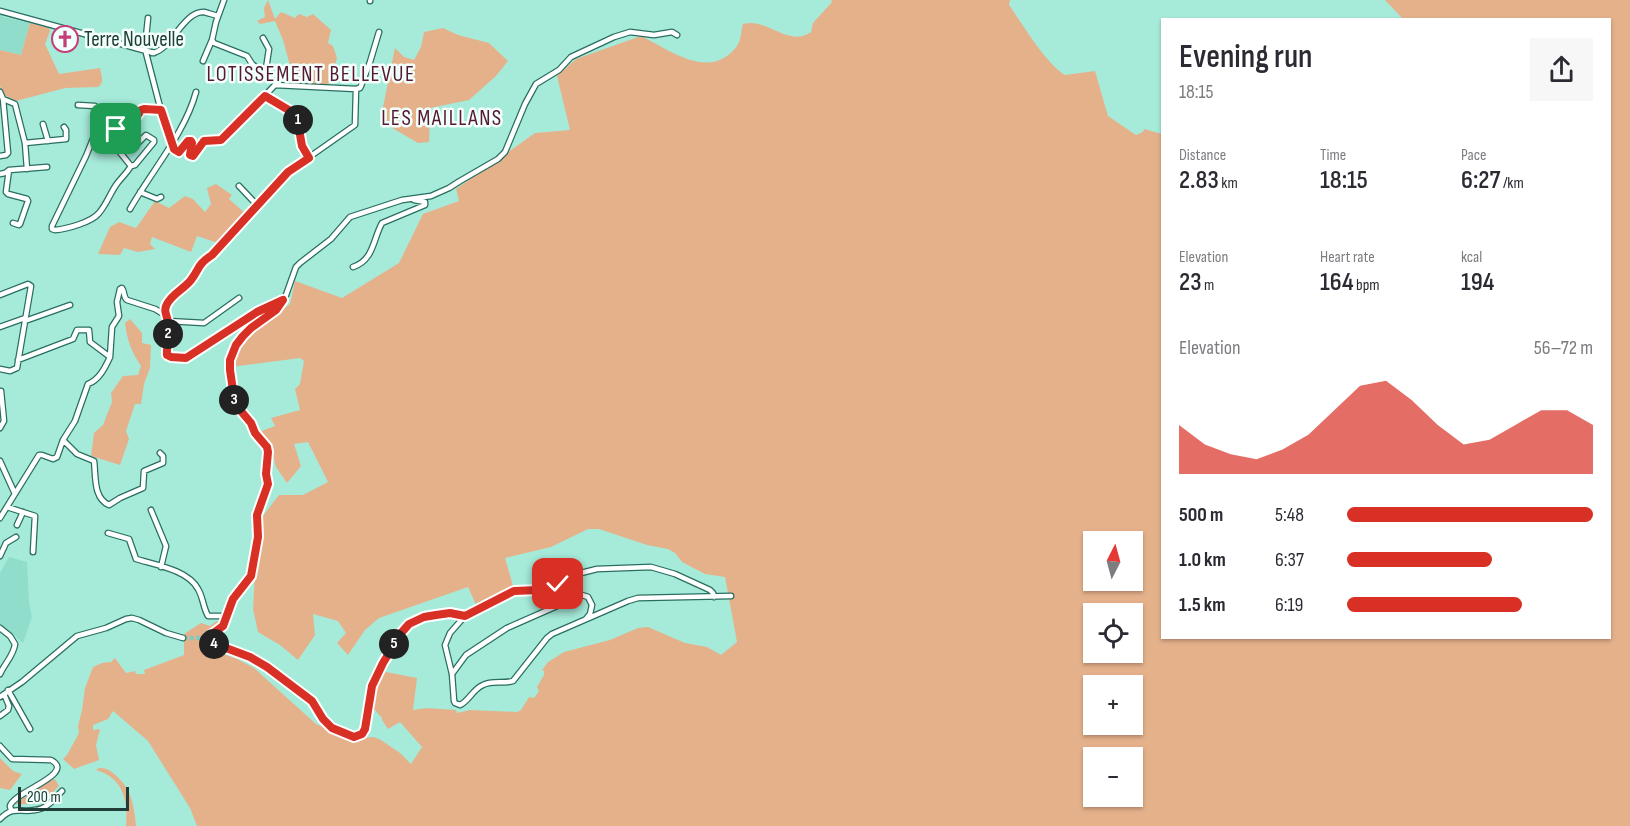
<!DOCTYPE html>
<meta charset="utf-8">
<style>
body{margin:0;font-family:"Sofia Sans Condensed",sans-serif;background:#f7f7f7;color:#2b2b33;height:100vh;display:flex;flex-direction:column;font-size:22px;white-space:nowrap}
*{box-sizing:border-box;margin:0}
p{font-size:20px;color:#7c7c81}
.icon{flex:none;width:33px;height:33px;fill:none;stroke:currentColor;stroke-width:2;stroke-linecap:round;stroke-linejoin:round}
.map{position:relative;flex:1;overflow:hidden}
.drawer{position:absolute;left:1161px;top:18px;width:450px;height:621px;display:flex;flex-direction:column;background:#fff;border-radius:0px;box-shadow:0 2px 4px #0004}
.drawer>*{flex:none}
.needle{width:39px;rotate:6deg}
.tools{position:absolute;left:1083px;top:531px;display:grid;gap:12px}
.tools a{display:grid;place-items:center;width:60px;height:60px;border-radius:0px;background:#fff;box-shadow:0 2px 4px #0004;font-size:30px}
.scale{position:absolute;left:18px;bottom:15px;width:111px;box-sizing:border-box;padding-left:6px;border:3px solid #213d37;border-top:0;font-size:16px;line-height:21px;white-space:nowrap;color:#213d37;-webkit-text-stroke:4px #f2fffb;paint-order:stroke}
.pin{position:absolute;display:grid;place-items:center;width:51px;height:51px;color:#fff;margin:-26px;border-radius:12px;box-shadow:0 3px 9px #0006}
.km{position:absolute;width:30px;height:30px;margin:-15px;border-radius:50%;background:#222;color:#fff;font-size:16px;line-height:30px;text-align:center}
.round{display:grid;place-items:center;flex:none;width:63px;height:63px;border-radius:0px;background:#f7f7f7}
.head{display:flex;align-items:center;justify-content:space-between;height:102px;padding:0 18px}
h1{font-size:33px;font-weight:600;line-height:45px}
.figures{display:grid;grid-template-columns:repeat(3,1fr);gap:9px;height:102px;padding:6px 18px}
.figures div{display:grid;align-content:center}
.figures b{font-size:26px;font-weight:600}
.figures small{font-size:16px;font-weight:400}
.figures p{font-size:16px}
.chart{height:168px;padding:12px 18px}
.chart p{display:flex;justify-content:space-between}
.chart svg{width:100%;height:108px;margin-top:6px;fill:#d93025;opacity:.7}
ul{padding:0 18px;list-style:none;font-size:20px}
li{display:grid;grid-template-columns:96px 72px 1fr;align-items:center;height:45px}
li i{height:15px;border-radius:8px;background:#d93025}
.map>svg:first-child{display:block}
.built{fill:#90ddcc}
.green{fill:#e5b18b;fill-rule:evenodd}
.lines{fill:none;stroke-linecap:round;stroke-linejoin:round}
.street-tunnel{stroke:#8bc8b9;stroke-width:4.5;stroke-dasharray:4.5 2;stroke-linecap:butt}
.street-casing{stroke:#296e60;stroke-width:7}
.street{stroke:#fff;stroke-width:4.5}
.route-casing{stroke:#fff;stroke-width:12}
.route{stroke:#d93025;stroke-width:8}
.labels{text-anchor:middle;stroke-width:5;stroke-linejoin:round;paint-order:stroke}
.poi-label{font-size:21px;fill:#213d37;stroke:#f2fffb;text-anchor:start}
.neighbourhood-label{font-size:22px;letter-spacing:1.5px;fill:#571632;stroke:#f2fffb}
</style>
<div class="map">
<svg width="1630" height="826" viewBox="0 0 1630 826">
<rect width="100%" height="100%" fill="#a6ebda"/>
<path class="built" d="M0,15l3,2 27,6 -9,32 -21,-5z
M9,557l18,5 2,40 3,15 -9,26 -23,-20v-50z"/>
<path class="green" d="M268,0l7,19 6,-7 14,6 4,-4 8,3 6,-3 18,16 -3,13 5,3 4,12 -7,24 -3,3 -32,-1 -12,-44 -8,-19 -15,3 -3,-3 8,-4 -1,-9z
M831,0h179l-1,5c15,21 35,56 56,70l30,-4 13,45 28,19 7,-3 1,-3 18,5v504h448v-618l-207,-1 -18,-19h245v826h-1433l-7,-18 -42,-67 -35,-30 -5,8 -15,6v5l7,-1 -4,16 3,15 -25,9 -11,-10 4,-4 12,-22 -1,-7 4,-16 3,-22 8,-21 9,-4 9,-1 4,-4 11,15 9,-2 1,3h9l-1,-4 40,-15v-21l17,-11 9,3 7,-5 3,4 -5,5 -9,2 -2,3 3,8v5l30,11 17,9 62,56 36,15 22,-2 7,3 19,13 11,11 11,-17 -22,-25 -12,7 -6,-9v-2l-7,-8 -6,-1 5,-22 7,-16 36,7 -4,32 13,-2 30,2 1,3 13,-3 47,2 4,-2 8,-13 5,1 5,-7 -2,-4 7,-12v-4l-2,-1 6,-8 16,-10 46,-12 28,-12 10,-1 37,16 22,4 14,8 16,-13 -12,-65 -20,-3 -23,-12 -7,-9 -7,-4 -21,-4 -48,-16h-11l-37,18 -46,11 9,31 -37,18 -9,-20 -89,31 -14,12 -17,25 -11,-12 9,-10 -8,-12 -25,-7 2,21 -17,25 -18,-15 -22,-13 -5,-23 2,-35 7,-57 17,-22h24l25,-13 -20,-40 -14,2 7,22 -14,17 -11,-16 -6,-22 -11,-13 16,-6 -4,-8 29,-8 -5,-21 5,-5 4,-23 -4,-3 -70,9 8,-19 19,-22 15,-8 18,-14 5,-23 47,17 57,-35 24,-49 36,-13 -3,-12 79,-56 35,-3 -13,-54 19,-17 65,-23c29,14 69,46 96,10 4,-5 4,-16 6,-22 24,-7 45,24 68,8l2,-9 19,-21zM1094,542h38v38h-38zM1094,614h38v38h-38zM1094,686h38v38h-38zM1094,758h38v38h-38z
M30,23l19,5 1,3 -5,13 14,30 41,-6c1,7 5,15 -2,19l-33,1 -49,13 -12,-6 -4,-9v-36l21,5z
M443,28l15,7 31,8 19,18 -12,15 -27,24 -39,8 -1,34 -11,1 -36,-21 1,-15 12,-59 9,9 10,3 7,-13 3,-15z
M216,184l16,11 -3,4 16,14 -27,30 -21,-7 -6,16 -39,-15 -2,7 5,5 -17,3 -14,-4 -4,7 -22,-1 12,-27 9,-5 17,6 19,-27 14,7 16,-12 8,3 12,13 6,-8 -4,-16z
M130,319l12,14v10l9,2 -1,23 -6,16 -3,20h-6l-9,27 3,8 -9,26 -29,-9 3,-23 9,-8 9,-23 -1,-9 12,-17 15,-1 3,-9c-10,-15 -14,-26 -16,-43z
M0,758l13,13 9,3 -12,16 -10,-2z
M99,768c6,0 9,1 14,5 18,14 21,31 23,53h-10c2,-25 -2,-48 -30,-56z
M55,779l4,7c-18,18 -19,19 -44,18l30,-21z"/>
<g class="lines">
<path class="street-tunnel" d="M183,638h21"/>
<defs>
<path id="street" d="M370,1v-1
M0,11l154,42
M148,18l-3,29 1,6 13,50 15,46 5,3 9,-11h3l1,2 -3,10 2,3 4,-1 9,-14 17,-1 8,-7 46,-48 3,-6 -1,-4h-12l-13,-11 -5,-8 -33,-13 -2,-3
M263,38l6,11 -4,26
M152,53c19,-2 31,-42 52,-41 4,1 10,3 14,4
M203,61l9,-21 4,-18 8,-22
M275,85l81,4
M356,89l4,-1 1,-2 9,-24 9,-30
M0,92l3,7 12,5 10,39 2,26
M265,96l27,16 5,6 5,28 7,12
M78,105l17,1 2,3 2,15 -13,32 -34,70v3l3,1c12,-1 37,-8 44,-17 7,-8 11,-19 17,-28 5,-7 11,-12 15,-19l-17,-21v-8l5,-7
M43,124l5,17
M99,124l20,6 13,-6 10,-14 2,-1 17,1
M25,143l41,-4v-9l-2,-3
M0,156l6,-1 2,-2 -5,-54
M131,166l4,-1 19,-23v-2l-8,-5 -9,9
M9,170l-3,22 2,2 19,5 1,2 -8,23 -1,1 -6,-2
M0,174l5,-1 4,-3 38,-3
M239,186l18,19
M140,192l17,7 4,-2
M130,209c21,-37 55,-76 66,-117
M353,267c21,-7 20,-28 29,-44l43,-18v-3l-11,-2
M0,295l28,-11 3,2 -14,82 -7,3 -10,-2
M282,300l-25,12 -71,46 -15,-1 -4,-2c-1,-13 6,-28 -2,-40l2,-11 7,-8 11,-8 8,-10 4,-10 6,-7 9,-6 76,-83 67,-47 1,-36
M25,321l45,-16
M168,321l36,2 35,-25
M0,327l25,-9
M18,360l55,-21 4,-9h12l1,12 20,15
M0,428l4,-7 -3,-30
M63,440l14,14 17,7c2,15 -1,37 15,44l11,-7 23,-10 1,-17 19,-8v-7l-3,-3
M0,461l15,33
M7,507l28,9 -2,36
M151,510l15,36 -5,21
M0,518l39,-63h3l11,4 4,-2 6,-17 12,-19 13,-37c11,-4 17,-16 22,-27l2,-30 7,-11 -2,-14 3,-13 2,-1c3,4 1,9 5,12l28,9 10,6
M17,525l6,-13
M108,533l21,6 7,20c20,6 52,11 62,30 5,8 5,18 10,27h17
M0,556l6,-13 10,-6
M465,616l-15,17 -5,12 7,29 2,27 1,2 5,2c9,-4 13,-16 23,-20 9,-5 20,-1 30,-4l34,-43 5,-4 76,-33 10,-3 93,-2
M0,628l10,8 5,8c-1,11 -10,19 -15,30
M208,638l1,-2 14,-11 2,-9 8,-17 18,-23 7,-39 -1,-22 11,-31 -2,-10 2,-22 -1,-5 -12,-14 -4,-10 -16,-19 -5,-34v-10l5,-15 8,-9 8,-8 25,-18 10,-15 10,-28 4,-4 31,-24 19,-22 52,-17 29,-4 18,-8 11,-7 38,-22 7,-7 20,-48 11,-20 23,-14 12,-13 43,-20 16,-5 24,3 18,-3 5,3
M208,638c5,8 31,14 42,18 19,10 35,25 53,38 11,8 15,19 23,28 6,6 20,16 29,15 5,-1 8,-5 10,-9l8,-42 10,-23 19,-31 7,-8 15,-7 26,-4 15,3 49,-25 24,-1 21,-7 22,-10 16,-4 54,-2 24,7 35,16 3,3 1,4
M452,674l14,-19 41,-27 75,-33 6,2 4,8 -2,9 -4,5
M8,690l22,39
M0,697l22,-15 55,-46 29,-8 20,-9 6,-1 7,2 27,13 17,5
M0,716l8,-6 1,-4 -5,-12
M0,746l12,13 39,1c26,14 -38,32 -41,46 0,1 1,3 1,4
M0,819c14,-14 19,-6 35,-9 12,-1 19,-11 27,-19"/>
</defs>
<use href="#street" class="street-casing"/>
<use href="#street" class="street"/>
</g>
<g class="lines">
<defs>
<path id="route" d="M116,129l3,1 13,-6 9,-14 3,-1 17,1 13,39 5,3 9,-11h3l1,2 -2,12 3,1 11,-15 17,-1 44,-44 27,16 5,6 5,28 7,12 -21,14 -76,83c-15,10 -12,13 -21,25 -7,9 -19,14 -24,24 -4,7 0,11 1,18 3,10 -2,23 -1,33l4,2 15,1 71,-46 26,-12 -7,10 -25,18 -8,8 -7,9 -6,15v10l5,34 16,19 4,10 12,14 1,5 -2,22 2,10 -11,31 1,22 -7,39 -18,23 -10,27 -15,11 2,5 40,15 17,10 45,34 11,18 9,9 22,9 8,-3 3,-5 7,-43 11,-23 19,-31 7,-8 15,-7 12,-2 14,-2 15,3 49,-25 24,-1 20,-6"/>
</defs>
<use href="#route" class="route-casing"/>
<use href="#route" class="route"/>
</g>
<defs>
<symbol id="church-ring" viewBox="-11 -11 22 22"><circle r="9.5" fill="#f2fffb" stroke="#c63d79" stroke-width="1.5"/><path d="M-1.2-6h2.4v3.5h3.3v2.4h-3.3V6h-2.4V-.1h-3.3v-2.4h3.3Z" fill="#c63d79"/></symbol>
</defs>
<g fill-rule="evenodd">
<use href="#church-ring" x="50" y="24" width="30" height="30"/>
</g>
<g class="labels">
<g class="poi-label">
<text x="84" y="46">Terre Nouvelle</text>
</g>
<g class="neighbourhood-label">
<text x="311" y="81">LOTISSEMENT BELLEVUE</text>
<text x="442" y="125">LES MAILLANS</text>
</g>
</g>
</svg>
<div class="tools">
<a><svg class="needle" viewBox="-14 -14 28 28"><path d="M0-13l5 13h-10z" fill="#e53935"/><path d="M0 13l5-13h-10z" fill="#7c7c81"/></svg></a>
<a><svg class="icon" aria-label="locate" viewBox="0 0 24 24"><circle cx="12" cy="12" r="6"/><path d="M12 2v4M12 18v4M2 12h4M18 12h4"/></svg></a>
<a>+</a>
<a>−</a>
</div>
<div class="scale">200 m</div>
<div class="pin" style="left:116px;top:129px;background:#1e9e55"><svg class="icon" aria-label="arrive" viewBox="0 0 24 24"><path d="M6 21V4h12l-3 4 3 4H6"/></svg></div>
<div class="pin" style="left:558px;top:584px;background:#d93025"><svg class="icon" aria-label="check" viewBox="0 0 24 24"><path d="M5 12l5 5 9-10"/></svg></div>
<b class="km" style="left:298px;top:120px">1</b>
<b class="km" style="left:168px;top:334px">2</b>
<b class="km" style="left:234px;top:400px">3</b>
<b class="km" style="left:214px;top:644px">4</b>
<b class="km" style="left:394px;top:644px">5</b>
<section class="drawer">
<div class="head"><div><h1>Evening run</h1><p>18:15</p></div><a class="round"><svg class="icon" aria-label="share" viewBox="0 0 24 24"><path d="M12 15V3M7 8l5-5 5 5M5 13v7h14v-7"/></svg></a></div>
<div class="figures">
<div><p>Distance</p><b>2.83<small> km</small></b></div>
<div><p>Time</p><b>18:15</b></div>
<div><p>Pace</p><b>6:27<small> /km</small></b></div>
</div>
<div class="figures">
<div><p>Elevation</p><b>23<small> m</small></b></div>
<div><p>Heart rate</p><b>164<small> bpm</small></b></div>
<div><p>kcal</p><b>194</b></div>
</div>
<div class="chart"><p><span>Elevation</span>56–72 m</p>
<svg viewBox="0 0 160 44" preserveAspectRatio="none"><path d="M0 44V24L10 32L20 36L30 38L40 34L50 28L60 18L70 8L80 6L90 14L100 24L110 32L120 30L130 24L140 18L150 18L160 24V44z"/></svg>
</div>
<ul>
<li><b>500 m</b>5:48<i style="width:100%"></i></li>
<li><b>1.0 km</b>6:37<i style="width:59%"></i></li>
<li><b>1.5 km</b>6:19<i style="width:71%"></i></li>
</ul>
</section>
</div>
